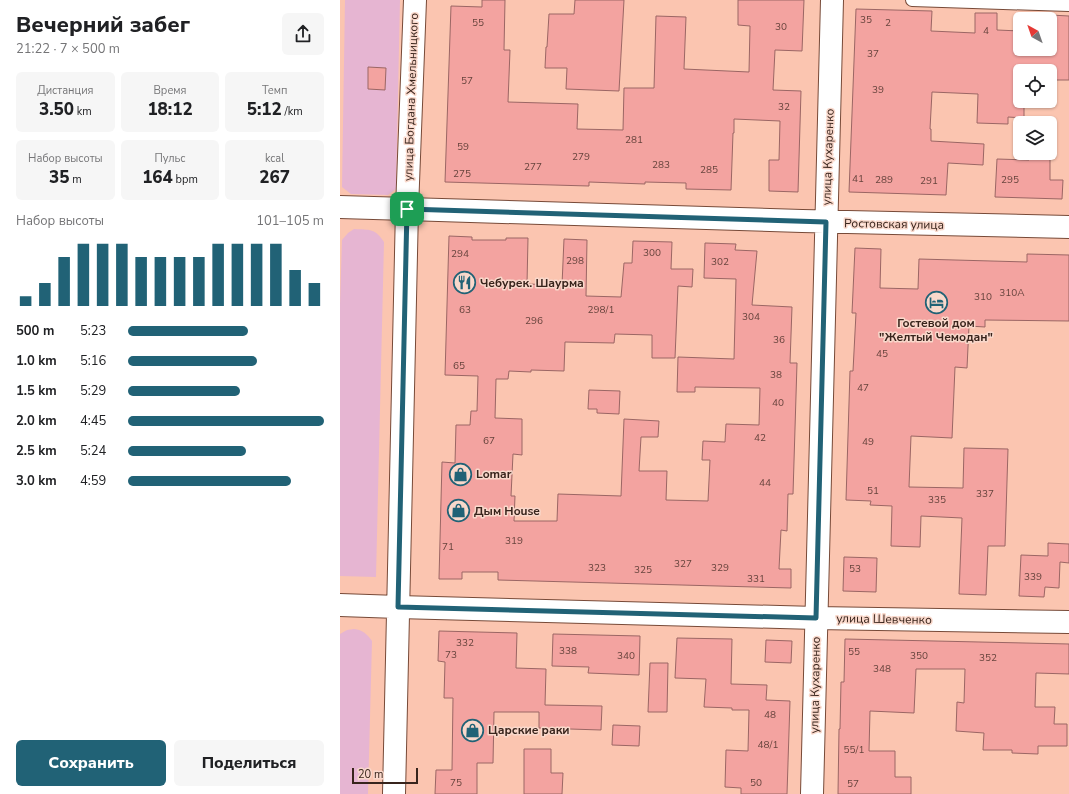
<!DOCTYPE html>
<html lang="ru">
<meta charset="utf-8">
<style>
body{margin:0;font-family:"Nunito Sans",sans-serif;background:#f6f6f6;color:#202124;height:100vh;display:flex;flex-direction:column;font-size:15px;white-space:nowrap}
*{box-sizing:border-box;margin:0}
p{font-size:13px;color:#757577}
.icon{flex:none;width:22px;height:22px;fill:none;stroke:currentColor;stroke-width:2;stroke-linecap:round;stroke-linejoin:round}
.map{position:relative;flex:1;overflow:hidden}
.sheet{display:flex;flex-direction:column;background:#fff;width:340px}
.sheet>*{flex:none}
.needle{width:26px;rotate:320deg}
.buttons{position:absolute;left:673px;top:12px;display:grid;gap:8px}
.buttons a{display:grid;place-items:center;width:44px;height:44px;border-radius:6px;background:#fff;box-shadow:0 1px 3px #0004;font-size:20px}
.scale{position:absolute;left:12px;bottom:10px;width:66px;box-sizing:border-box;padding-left:4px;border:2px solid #38241c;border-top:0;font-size:11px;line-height:14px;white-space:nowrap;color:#38241c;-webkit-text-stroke:3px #f9d8cb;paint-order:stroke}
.pin{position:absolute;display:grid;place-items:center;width:34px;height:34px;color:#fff;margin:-17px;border-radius:8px;box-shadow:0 2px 6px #0006}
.round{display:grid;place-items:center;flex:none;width:42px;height:42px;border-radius:6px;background:#f6f6f6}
.summary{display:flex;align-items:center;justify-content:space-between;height:68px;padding:0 16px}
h1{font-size:22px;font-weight:800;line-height:30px}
.metrics{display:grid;grid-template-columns:repeat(3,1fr);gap:6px;height:68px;padding:4px 16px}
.metrics div{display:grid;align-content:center;border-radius:6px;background:#f6f6f6;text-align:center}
.metrics b{font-size:17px;font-weight:800}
.metrics small{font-size:11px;font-weight:400}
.metrics p{font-size:11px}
.chart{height:112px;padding:8px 16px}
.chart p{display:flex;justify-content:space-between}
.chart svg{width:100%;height:72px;margin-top:4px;stroke:#216276;stroke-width:6}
.primary-button{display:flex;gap:8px;margin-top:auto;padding:8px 16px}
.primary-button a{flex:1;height:46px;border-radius:6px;background:#216276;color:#fff;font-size:16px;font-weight:800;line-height:46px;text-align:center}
.primary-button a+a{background:#f6f6f6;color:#202124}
ul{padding:0 16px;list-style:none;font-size:13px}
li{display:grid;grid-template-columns:64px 48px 1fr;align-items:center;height:30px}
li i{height:10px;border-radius:5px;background:#216276}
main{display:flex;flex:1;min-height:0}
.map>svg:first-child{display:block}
.green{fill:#e6b5d2}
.building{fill:#f3a3a0;stroke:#9b6664}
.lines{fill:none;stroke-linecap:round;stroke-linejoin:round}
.lane-casing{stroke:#774a38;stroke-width:14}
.street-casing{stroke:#774a38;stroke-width:24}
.secondary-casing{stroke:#774a38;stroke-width:24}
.lane{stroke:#fff;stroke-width:12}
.street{stroke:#fff;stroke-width:22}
.secondary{stroke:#fff;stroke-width:22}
.route-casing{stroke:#fff;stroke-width:8}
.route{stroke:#216276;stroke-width:5}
.labels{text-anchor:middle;stroke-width:3;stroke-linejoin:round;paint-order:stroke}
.number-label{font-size:10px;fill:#67443d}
.street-label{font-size:12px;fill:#38241c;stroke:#f9d8cb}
.poi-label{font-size:12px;font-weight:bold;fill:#38241c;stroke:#f9d8cb;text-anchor:start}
</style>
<main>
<section class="sheet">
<div class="summary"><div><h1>Вечерний забег</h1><p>21:22 · 7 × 500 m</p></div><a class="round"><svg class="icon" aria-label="share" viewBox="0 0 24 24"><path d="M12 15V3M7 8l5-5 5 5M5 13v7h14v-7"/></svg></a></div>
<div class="metrics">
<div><p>Дистанция</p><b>3.50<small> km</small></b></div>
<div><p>Время</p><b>18:12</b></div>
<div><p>Темп</p><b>5:12<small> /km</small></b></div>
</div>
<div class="metrics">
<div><p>Набор высоты</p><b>35<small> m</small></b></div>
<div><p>Пульс</p><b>164<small> bpm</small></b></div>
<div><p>kcal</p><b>267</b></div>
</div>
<div class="chart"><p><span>Набор высоты</span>101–105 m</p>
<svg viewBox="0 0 160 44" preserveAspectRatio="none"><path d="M5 44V38M15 44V30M25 44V14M35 44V6M45 44V6M55 44V6M65 44V14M75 44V14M85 44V14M95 44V14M105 44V6M115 44V6M125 44V6M135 44V6M145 44V22M155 44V30"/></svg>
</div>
<ul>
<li><b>500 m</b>5:23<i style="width:61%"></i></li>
<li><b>1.0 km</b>5:16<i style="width:66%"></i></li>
<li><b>1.5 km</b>5:29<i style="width:57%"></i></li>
<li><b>2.0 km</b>4:45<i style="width:100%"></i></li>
<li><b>2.5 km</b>5:24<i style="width:60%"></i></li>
<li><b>3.0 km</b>4:59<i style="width:83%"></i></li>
</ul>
<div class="primary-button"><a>Сохранить</a><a>Поделиться</a></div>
</section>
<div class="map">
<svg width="729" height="794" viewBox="0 0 729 794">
<rect width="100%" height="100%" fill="#fbc5b0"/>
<path class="green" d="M5,0h55l-4,189 -8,6 -37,-1 -9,-7z
M14,229c16,1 21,-1 30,13l-8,335 -36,-1v-271l2,-65 6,-7z
M14,629c9,1 13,5 18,12l-4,153h-28v-160l7,-4z"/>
<path class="building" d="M142,0h23l-1,50h6l-2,52 70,2 -1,25 46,1 1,-42h30l2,-72 30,1 -2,52 65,3 1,-46 -12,-1v-25h66l-2,51 -27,-1 -2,40 28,1 -3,101 -29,-1v-31h10l1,-39 -46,-2v14h-1l-2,57 -45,-1v-6l-41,-1v2l-56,-2v4l-144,-4 6,-176 31,1z
M235,0h49l-5,91 -53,-2 1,-21h-22l1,-21h1l2,-33h25z
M516,9l76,2 -1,20 44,2v-20h22v17l23,1v18h30v-30h-19v-5l38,2v64h-19v-9h-30v30h4v17l-16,-1v7l-31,-1 1,-29 -46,-2 -2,37h1v12l53,3 -1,21 -35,-2 -2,32 -97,-3z
M28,67l18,1 -1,22 -17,-1z
M689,153h21v27h13l-1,19 -67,-2 2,-38 32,1z
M109,236l23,1v3h34v-2h22l-1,46 35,1 2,-46 23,1 -1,56 35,1 3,-34h8l1,-22 39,1 -1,27h22l-1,18 -14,-1 -3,72h-23v-23l-37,-1 -1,9 -49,-1 -1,29 -33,-1v2l-22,-1 -1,8h-12l-1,39 27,1v36l-9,-1 -2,42h4l-1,25h43l1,-27 63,2 3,-77 35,2 -1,16h-17l-2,34h28l-1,29 42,1 2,-41h-8l1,-19 22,1 1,-18 33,1 1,-37 -65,-1v5h-18l1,-35 56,2 2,-80 -32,-1 1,-35 31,1 -1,6 22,1 -5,54 40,2 -2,56h7l-4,131h-5l-1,37 -6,-1 -2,39h12v19l-293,-8v-8h-36v7h-23l3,-117 13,1 1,-38h14l1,-14h6l1,-35 -33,-1z
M515,248l26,1 -1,39 38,1 1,-30 108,3v-8l42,1v66l-84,-1v7l-16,-1 -2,42 -12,-1 -3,71 -41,-2 -2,51 54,1 1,-40 44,1 -3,97h-17l-2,49 -27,-1 3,-76 -41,-2 -1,31 -29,-1 1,-40 -22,-1 1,-4 -25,-1 4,-129h3l3,-58h-4z
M249,390l31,1 -1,23 -22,-1v-4h-9z
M708,543l21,1v19l-9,-1 -1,26 -14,-1 -1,10 -25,-1 2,-41 27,1z
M504,557l33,1 -1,34 -33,-1z
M99,631l78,2 -1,35 30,1 -1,36 57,1 -1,24 -62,-2v-16h-45l-1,51h-16v31h-42l1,-24h16l1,-72h-9l1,-36 -7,-1z
M213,634l87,2 -1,39 -51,-2 1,-6 -37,-1z
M337,638l55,1 -1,45 36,1 -1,15 24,1 -3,93h-46v-6l-16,-1 1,-37 22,1 1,-41h-17v-2l-28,-1 2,-28 -31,-1z
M505,639l224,5v30l-33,-1 -1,34h20l-1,17h13v22h-29v8l-26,-1v-3h-29l1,-17 -28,-2 1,-29 7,1 1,-34h-49l-2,44 -44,-2 -1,40h26v26h16v17h-73l1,-65h1l1,-47h3z
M426,640l26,1 -1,22 -26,-1z
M310,663h18l-1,49h-19z
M273,725l27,1 -1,20 -27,-1z
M184,749h27v24h12l-1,21h-38z"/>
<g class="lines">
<defs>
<path id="lane" d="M572,0l157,5"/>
<path id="street" d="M67,209l395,12 267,6
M58,607l418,11 253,4
M472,794l20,-794"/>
<path id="secondary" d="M0,207l67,2
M0,605l58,2
M54,794l13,-585 8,-209"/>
</defs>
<use href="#lane" class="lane-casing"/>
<use href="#street" class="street-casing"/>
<use href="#secondary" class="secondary-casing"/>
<use href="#lane" class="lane"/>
<use href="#street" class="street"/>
<use href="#secondary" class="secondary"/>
</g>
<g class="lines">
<defs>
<path id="route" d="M67,209l419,13 -10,396 -418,-11z"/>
</defs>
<use href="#route" class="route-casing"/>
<use href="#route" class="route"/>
</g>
<defs>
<symbol id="restaurant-ring" viewBox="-11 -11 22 22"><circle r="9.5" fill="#f9d8cb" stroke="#216276" stroke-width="1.5"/><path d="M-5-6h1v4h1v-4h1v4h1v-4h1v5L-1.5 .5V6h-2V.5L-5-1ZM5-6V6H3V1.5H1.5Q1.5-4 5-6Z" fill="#216276"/></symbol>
<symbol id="hotel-ring" viewBox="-11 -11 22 22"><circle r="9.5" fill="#f9d8cb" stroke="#216276" stroke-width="1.5"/><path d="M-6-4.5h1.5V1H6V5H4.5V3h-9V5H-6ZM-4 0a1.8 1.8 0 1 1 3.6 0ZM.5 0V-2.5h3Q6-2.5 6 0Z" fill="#216276"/></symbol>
<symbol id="shop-ring" viewBox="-11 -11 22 22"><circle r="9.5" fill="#f9d8cb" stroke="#216276" stroke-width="1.5"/><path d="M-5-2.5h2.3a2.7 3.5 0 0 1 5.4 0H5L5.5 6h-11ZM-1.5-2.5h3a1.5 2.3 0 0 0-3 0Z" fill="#216276"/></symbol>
</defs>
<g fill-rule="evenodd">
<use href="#restaurant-ring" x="112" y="270" width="25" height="25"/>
<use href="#hotel-ring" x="584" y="290" width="25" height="25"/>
<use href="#shop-ring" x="108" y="462" width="25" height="25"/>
<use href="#shop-ring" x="106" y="498" width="25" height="25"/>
<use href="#shop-ring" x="120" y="718" width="25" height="25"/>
</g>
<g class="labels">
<g class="number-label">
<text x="526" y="23">35</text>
<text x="138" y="26">55</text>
<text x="548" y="26">2</text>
<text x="441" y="30">30</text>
<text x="646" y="34">4</text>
<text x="533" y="57">37</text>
<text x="127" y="84">57</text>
<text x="538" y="93">39</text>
<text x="444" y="110">32</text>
<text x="294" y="143">281</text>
<text x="123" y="150">59</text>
<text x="241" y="160">279</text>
<text x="321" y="168">283</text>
<text x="193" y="170">277</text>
<text x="369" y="173">285</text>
<text x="122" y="177">275</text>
<text x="518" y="182">41</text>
<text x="544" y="183">289</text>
<text x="670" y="183">295</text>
<text x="589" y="184">291</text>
<text x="312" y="256">300</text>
<text x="120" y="257">294</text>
<text x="235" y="264">298</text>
<text x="380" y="265">302</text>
<text x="672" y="296">310А</text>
<text x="643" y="300">310</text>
<text x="125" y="313">63</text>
<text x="261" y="313">298/1</text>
<text x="411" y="320">304</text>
<text x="194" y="324">296</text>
<text x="439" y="343">36</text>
<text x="542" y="357">45</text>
<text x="119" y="369">65</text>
<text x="436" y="378">38</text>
<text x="523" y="391">47</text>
<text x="438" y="406">40</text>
<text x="420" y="441">42</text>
<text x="149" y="444">67</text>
<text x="528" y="445">49</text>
<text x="425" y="486">44</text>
<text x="533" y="494">51</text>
<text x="645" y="497">337</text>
<text x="597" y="503">335</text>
<text x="174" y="544">319</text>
<text x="108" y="550">71</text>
<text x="343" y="567">327</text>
<text x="257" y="571">323</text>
<text x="380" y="571">329</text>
<text x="515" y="572">53</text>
<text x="303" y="573">325</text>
<text x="693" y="580">339</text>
<text x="416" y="582">331</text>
<text x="125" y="646">332</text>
<text x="228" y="654">338</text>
<text x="514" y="655">55</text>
<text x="111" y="658">73</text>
<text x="286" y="659">340</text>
<text x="579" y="659">350</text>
<text x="648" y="661">352</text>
<text x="542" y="672">348</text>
<text x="430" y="718">48</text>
<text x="428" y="748">48/1</text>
<text x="514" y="753">55/1</text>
<text x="116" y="786">75</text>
<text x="416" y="786">50</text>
<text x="513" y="787">57</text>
</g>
<g class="street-label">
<text transform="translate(71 97) rotate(-88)" y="4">улица Богдана Хмельницкого</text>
<text transform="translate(488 157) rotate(-88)" y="4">улица Кухаренко</text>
<text transform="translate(554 224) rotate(1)" y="4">Ростовская улица</text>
<text transform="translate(544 619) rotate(1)" y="4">улица Шевченко</text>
<text transform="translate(475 685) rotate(-89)" y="4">улица Кухаренко</text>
</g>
<g class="poi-label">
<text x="140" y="287">Чебурек. Шаурма</text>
<text x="596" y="327" text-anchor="middle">Гостевой дом<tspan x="596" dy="14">"Желтый Чемодан"</tspan></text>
<text x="136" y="478">Lomar</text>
<text x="134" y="515">Дым House</text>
<text x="148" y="734">Царские раки</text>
</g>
</g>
</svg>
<div class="buttons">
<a><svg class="needle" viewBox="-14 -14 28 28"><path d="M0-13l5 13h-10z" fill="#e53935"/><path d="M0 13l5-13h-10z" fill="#757577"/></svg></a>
<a><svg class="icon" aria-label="locate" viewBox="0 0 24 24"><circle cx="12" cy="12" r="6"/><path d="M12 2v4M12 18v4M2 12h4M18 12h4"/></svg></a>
<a><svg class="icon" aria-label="layers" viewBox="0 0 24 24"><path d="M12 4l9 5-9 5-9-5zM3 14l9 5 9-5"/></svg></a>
</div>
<div class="scale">20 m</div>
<div class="pin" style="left:67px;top:209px;background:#1e9e55"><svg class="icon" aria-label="arrive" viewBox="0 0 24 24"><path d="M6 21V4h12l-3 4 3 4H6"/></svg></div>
</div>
</main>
